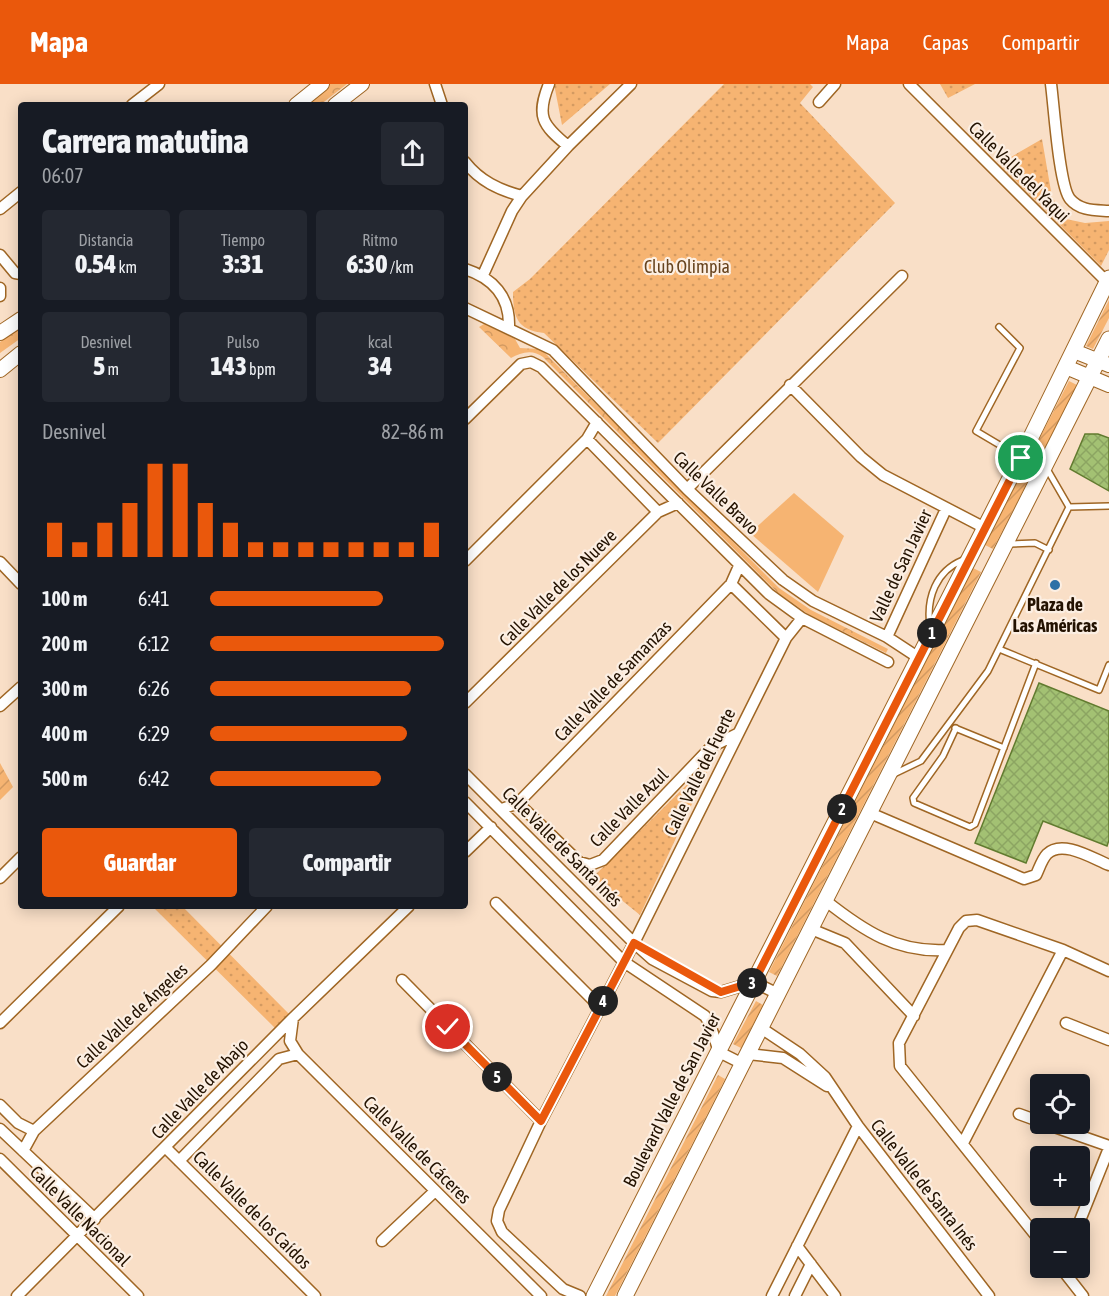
<!DOCTYPE html>
<html lang="es">
<meta charset="utf-8">
<style>
body{margin:0;font-family:"Asap Condensed",sans-serif;background:#242831;color:#f1f3f6;height:100vh;display:flex;flex-direction:column;font-size:22px;white-space:nowrap}
*{box-sizing:border-box;margin:0}
p{font-size:20px;color:#9ea1a6}
.icon{flex:none;width:33px;height:33px;fill:none;stroke:currentColor;stroke-width:2;stroke-linecap:round;stroke-linejoin:round}
.map{position:relative;flex:1;overflow:hidden}
.details{position:absolute;left:18px;top:18px;width:450px;height:807px;display:flex;flex-direction:column;background:#171b24;border-radius:6px;box-shadow:0 3px 15px #0003}
.details>*{flex:none}
.fabs{position:absolute;left:1030px;top:990px;display:grid;gap:12px}
.fabs a{display:grid;place-items:center;width:60px;height:60px;border-radius:6px;background:#171b24;box-shadow:0 3px 15px #0003;font-size:30px}
.pin{position:absolute;display:grid;place-items:center;width:51px;height:51px;color:#fff;margin:-26px;border:3px solid #fff;border-radius:50%;box-shadow:0 2px 6px #0007}
.km{position:absolute;width:30px;height:30px;margin:-15px;border-radius:50%;background:#222;color:#fff;font-size:16px;line-height:30px;text-align:center}
.round{display:grid;place-items:center;flex:none;width:63px;height:63px;border-radius:6px;background:#242831}
.headline{display:flex;align-items:center;justify-content:space-between;height:102px;padding:0 24px}
h1{font-size:33px;font-weight:800;line-height:45px}
.figures{display:grid;grid-template-columns:repeat(3,1fr);gap:9px;height:102px;padding:6px 24px}
.figures div{display:grid;align-content:center;border-radius:6px;background:#242831;text-align:center}
.figures b{font-size:26px;font-weight:800}
.figures small{font-size:16px;font-weight:400}
.figures p{font-size:16px}
.chart{height:168px;padding:12px 24px}
.chart p{display:flex;justify-content:space-between}
.chart svg{width:100%;height:108px;margin-top:6px;stroke:#ea580c;stroke-width:6}
.primary-button{display:flex;gap:12px;margin-top:auto;padding:12px 24px}
.primary-button a{flex:1;height:69px;border-radius:6px;background:#ea580c;color:#fff;font-size:24px;font-weight:800;line-height:69px;text-align:center}
.primary-button a+a{background:#242831;color:#f1f3f6}
ul{padding:0 24px;list-style:none;font-size:20px}
li{display:grid;grid-template-columns:96px 72px 1fr;align-items:center;height:45px}
li i{height:15px;border-radius:8px;background:#ea580c}
header{display:flex;align-items:center;gap:36px;box-sizing:border-box;height:84px;padding:0 30px;background:#ea580c;color:#fff}
header strong{font-size:28px}
nav{display:flex;gap:33px;margin-inline-start:auto;font-size:21px}
.map>svg:first-child{display:block}
.grass{fill:#f6b472}
.forest{fill:url(#forest-crowns)}
.park{fill:url(#park-dots)}
.garden{fill:url(#garden-furrows)}
.building{fill:url(#building-cross-hatch);stroke:#617b2f;stroke-width:1.5}
.lines{fill:none;stroke-linecap:round;stroke-linejoin:round}
.service-casing{stroke:#9f6624;stroke-width:8}
.minor-casing{stroke:#9f6624;stroke-width:13}
.tertiary-casing{stroke:#9f6624;stroke-width:16}
.secondary-casing{stroke:#9f6624;stroke-width:17}
.service{stroke:#fff;stroke-width:5}
.minor{stroke:#fff;stroke-width:10}
.tertiary{stroke:#fff;stroke-width:14}
.secondary{stroke:#fff;stroke-width:15}
.route-casing{stroke:#fff;stroke-width:12}
.route{stroke:#ea580c;stroke-width:8}
.poi-dot{fill:#2d71a6;stroke:#fcefe3;stroke-width:2}
.labels{text-anchor:middle;stroke-width:4.5;stroke-linejoin:round;paint-order:stroke}
.street-label{font-size:18px;fill:#231201;stroke:#fcefe3}
.park-label{font-size:18px;fill:#67431d;stroke:#fcefe3}
.poi-label{font-size:18px;font-weight:bold;fill:#231201;stroke:#fcefe3}
</style>
<header>
<strong>Mapa</strong>
<nav><a>Mapa</a><a>Capas</a><a>Compartir</a></nav>
</header>
<div class="map">
<svg width="1109" height="1212" viewBox="0 0 1109 1212">
<defs>
<pattern id="forest-crowns" width="20" height="18" patternUnits="userSpaceOnUse" patternTransform="scale(1.5)"><rect width="20" height="18" fill="#f6b472"/><path d="M2 6a3 3 0 1 1 6 0M12 15a3 3 0 1 1 6 0" fill="none" stroke="#d39a61"/></pattern>
<pattern id="park-dots" width="8" height="8" patternUnits="userSpaceOnUse" patternTransform="scale(1.5)"><rect width="8" height="8" fill="#f6b472"/><path d="M2 2h.1M6 6h.1" fill="none" stroke="#d39a61" stroke-width="1.8" stroke-linecap="round"/></pattern>
<pattern id="garden-furrows" width="10" height="10" patternUnits="userSpaceOnUse" patternTransform="scale(1.5)"><rect width="10" height="10" fill="#f6b472"/><path d="M-1 1l2-2M0 10L10 0M9 11l2-2" fill="none" stroke="#d39a61"/></pattern>
<pattern id="building-cross-hatch" width="8" height="8" patternUnits="userSpaceOnUse" patternTransform="scale(1.5)"><rect width="8" height="8" fill="#a3c173"/><path d="M0 0l8 8M0 8l8-8" fill="none" stroke="#8ca562"/></pattern>
</defs>
<rect width="100%" height="100%" fill="#f9dfc7"/>
<path class="grass" d="M794,409l50,43 -26,56 -68,-59z"/>
<path class="forest" d="M329,0h18l-27,21h-17z
M484,240l31,15 5,9 19,1 6,4 234,235 32,22 77,39 -2,4 -78,-39 -31,-22 -234,-235c-10,-8 -22,-5 -32,1l-32,-31z
M21,242v12l-21,15v-11z"/>
<path class="park" d="M554,0h56l-48,41z
M724,0h86l3,3 -13,16 95,100 -237,240 -114,-110c-27,-3 -31,-16 -31,-41l17,-13z
M940,0h35l-27,14z
M1042,55l10,58 14,22 19,4 24,-2v29l-8,16 -102,-102z
M713,675l-73,156 -47,-38z
M152,822h30l111,112 -14,14z"/>
<path class="garden" d="M1109,216v18l-16,31 -7,-3z
M1069,297l8,4 -84,164 -8,-4z
M973,484l8,4 -204,404 -8,-4z
M0,679l13,24 -13,13z
M756,917l7,4 -22,43 -8,-4z
M718,991l7,4 -110,217h-9z"/>
<path class="building" d="M1085,350h13l11,4v53l-39,-22z
M1039,599l70,28v129l-2,6 -64,-25 -17,42 -51,-20z"/>
<g class="lines">
<defs>
<path id="service" d="M999,243l21,21 -44,83 44,26
M1047,385l22,38
M1069,423l40,-1
M1009,460l26,-1 14,7
M930,542c-4,-28 6,-55 33,-66
M999,565l100,41 10,-25
M955,644l49,20
M956,644l-13,28 -30,42 1,5 56,24 5,-3 61,-161
M894,690l27,-13 67,-90 81,-164"/>
<path id="minor" d="M435,0l7,21
M549,0c-13,32 -7,41 19,62
M909,0l198,198
M1051,0c3,22 8,102 19,115 10,12 25,11 39,12
M819,18l16,-18
M132,21l27,-21
M465,78c15,19 34,28 57,34
M0,125l21,-17
M0,171l15,18 6,1
M465,185c28,9 45,28 44,58
M483,191l29,-64 10,-15 46,-50 63,-62
M0,204v8
M465,224l88,42 134,139 96,91 30,21 74,36 32,21
M790,301l71,72 22,18 102,53
M465,335l56,-55 10,-2 10,5 228,227 33,24 86,44
M587,355l71,73
M687,405l215,-213
M465,477l122,-122 10,-17
M0,478l21,22
M731,500l55,54
M887,553l59,-128
M465,619l193,-191 20,-9
M0,622l21,-19
M465,690l169,169 18,16 60,32 9,1 33,-10 24,12
M465,718l159,160 81,54 5,8 9,28 24,12
M518,719l61,59 11,3 13,-5 108,-113 26,-13
M502,725l16,-6 213,-219 8,-18
M870,729l154,66 12,-4c3,-6 6,-16 11,-21 15,-15 45,4 62,11
M465,768l26,-25
M0,794l21,-21
M826,817c38,30 71,52 121,49
M496,819l104,104
M811,845l34,14 69,73
M402,896l139,141
M293,934l-3,23 8,13 243,242
M0,939l119,-117
M1066,939l43,17
M761,944l39,26 25,23 33,49 131,170
M748,970l35,4 44,28
M0,1021l18,18 16,8
M1019,1030l22,8
M1046,1040l63,22
M0,1045l95,90
M963,1059l100,-193
M166,1064l149,148
M23,1067l11,-20 177,-166 56,-59
M0,1075l138,137
M179,1077l100,-102 19,-5
M1077,1144l32,-80
M382,1157l53,-50
M1041,1158l-141,-176 -1,-23 60,-115 7,-7 11,-1 86,30 46,21
M797,1162l38,50
M1061,1184l22,28
M17,1212l276,-278 116,-112
M580,1212l-17,-7 -61,-57 -5,-11 2,-11 42,-89 93,-178 152,-305 16,-20
M772,1212l86,-170
M795,1212l16,-32"/>
<path id="tertiary" d="M296,21l26,-21
M335,21l27,-21
M0,249l21,-14
M1074,267l35,14
M1066,283l43,18
M0,286l21,-17"/>
<path id="secondary" d="M594,1212l437,-859 78,-159
M625,1212l484,-957"/>
</defs>
<use href="#service" class="service-casing"/>
<use href="#minor" class="minor-casing"/>
<use href="#tertiary" class="tertiary-casing"/>
<use href="#secondary" class="secondary-casing"/>
<use href="#service" class="service"/>
<use href="#minor" class="minor"/>
<use href="#tertiary" class="tertiary"/>
<use href="#secondary" class="secondary"/>
</g>
<g class="lines">
<defs>
<path id="route" d="M448,943l93,94 93,-178 87,49 33,-10 267,-524"/>
</defs>
<use href="#route" class="route-casing"/>
<use href="#route" class="route"/>
</g>
<circle class="poi-dot" cx="1055" cy="501" r="6"/>
<g class="labels">
<g class="street-label">
<text transform="translate(1019 88) rotate(45)" y="6">Calle Valle del Yaqui</text>
<text transform="translate(716 409) rotate(44)" y="6">Calle Valle Bravo</text>
<text transform="translate(901 482) rotate(-65)" y="6">Valle de San Javier</text>
<text transform="translate(558 504) rotate(-45)" y="6">Calle Valle de los Nueve</text>
<text transform="translate(613 597) rotate(-46)" y="6">Calle Valle de Samanzas</text>
<text transform="translate(700 688) rotate(-64)" y="6">Calle Valle del Fuerte</text>
<text transform="translate(629 724) rotate(-45)" y="6">Calle Valle Azul</text>
<text transform="translate(562 763) rotate(45)" y="6">Calle Valle de Santa Inés</text>
<text transform="translate(132 932) rotate(-43)" y="6">Calle Valle de Ángeles</text>
<text transform="translate(200 1005) rotate(-46)" y="6">Calle Valle de Abajo</text>
<text transform="translate(672 1016) rotate(-63)" y="6">Boulevard Valle de San Javier</text>
<text transform="translate(417 1066) rotate(45)" y="6">Calle Valle de Cáceres</text>
<text transform="translate(924 1101) rotate(52)" y="6">Calle Valle de Santa Inés</text>
<text transform="translate(252 1126) rotate(45)" y="6">Calle Valle de los Caídos</text>
<text transform="translate(80 1132) rotate(45)" y="6">Calle Valle Nacional</text>
</g>
<g class="park-label">
<text x="687" y="189">Club Olimpia</text>
</g>
<g class="poi-label">
<text x="1055" y="527">Plaza de<tspan x="1055" dy="21">Las Américas</tspan></text>
</g>
</g>
</svg>
<div class="fabs">
<a><svg class="icon" aria-label="locate" viewBox="0 0 24 24"><circle cx="12" cy="12" r="6"/><path d="M12 2v4M12 18v4M2 12h4M18 12h4"/></svg></a>
<a>+</a>
<a>−</a>
</div>
<div class="pin" style="left:1021px;top:374px;background:#1e9e55"><svg class="icon" aria-label="arrive" viewBox="0 0 24 24"><path d="M6 21V4h12l-3 4 3 4H6"/></svg></div>
<div class="pin" style="left:448px;top:943px;background:#d93025"><svg class="icon" aria-label="check" viewBox="0 0 24 24"><path d="M5 12l5 5 9-10"/></svg></div>
<b class="km" style="left:932px;top:549px">1</b>
<b class="km" style="left:842px;top:725px">2</b>
<b class="km" style="left:752px;top:899px">3</b>
<b class="km" style="left:603px;top:917px">4</b>
<b class="km" style="left:497px;top:993px">5</b>
<section class="details">
<div class="headline"><div><h1>Carrera matutina</h1><p>06:07</p></div><a class="round"><svg class="icon" aria-label="share" viewBox="0 0 24 24"><path d="M12 15V3M7 8l5-5 5 5M5 13v7h14v-7"/></svg></a></div>
<div class="figures">
<div><p>Distancia</p><b>0.54<small> km</small></b></div>
<div><p>Tiempo</p><b>3:31</b></div>
<div><p>Ritmo</p><b>6:30<small> /km</small></b></div>
</div>
<div class="figures">
<div><p>Desnivel</p><b>5<small> m</small></b></div>
<div><p>Pulso</p><b>143<small> bpm</small></b></div>
<div><p>kcal</p><b>34</b></div>
</div>
<div class="chart"><p><span>Desnivel</span>82–86 m</p>
<svg viewBox="0 0 160 44" preserveAspectRatio="none"><path d="M5 44V30M15 44V38M25 44V30M35 44V22M45 44V6M55 44V6M65 44V22M75 44V30M85 44V38M95 44V38M105 44V38M115 44V38M125 44V38M135 44V38M145 44V38M155 44V30"/></svg>
</div>
<ul>
<li><b>100 m</b>6:41<i style="width:74%"></i></li>
<li><b>200 m</b>6:12<i style="width:100%"></i></li>
<li><b>300 m</b>6:26<i style="width:86%"></i></li>
<li><b>400 m</b>6:29<i style="width:84%"></i></li>
<li><b>500 m</b>6:42<i style="width:73%"></i></li>
</ul>
<div class="primary-button"><a>Guardar</a><a>Compartir</a></div>
</section>
</div>
